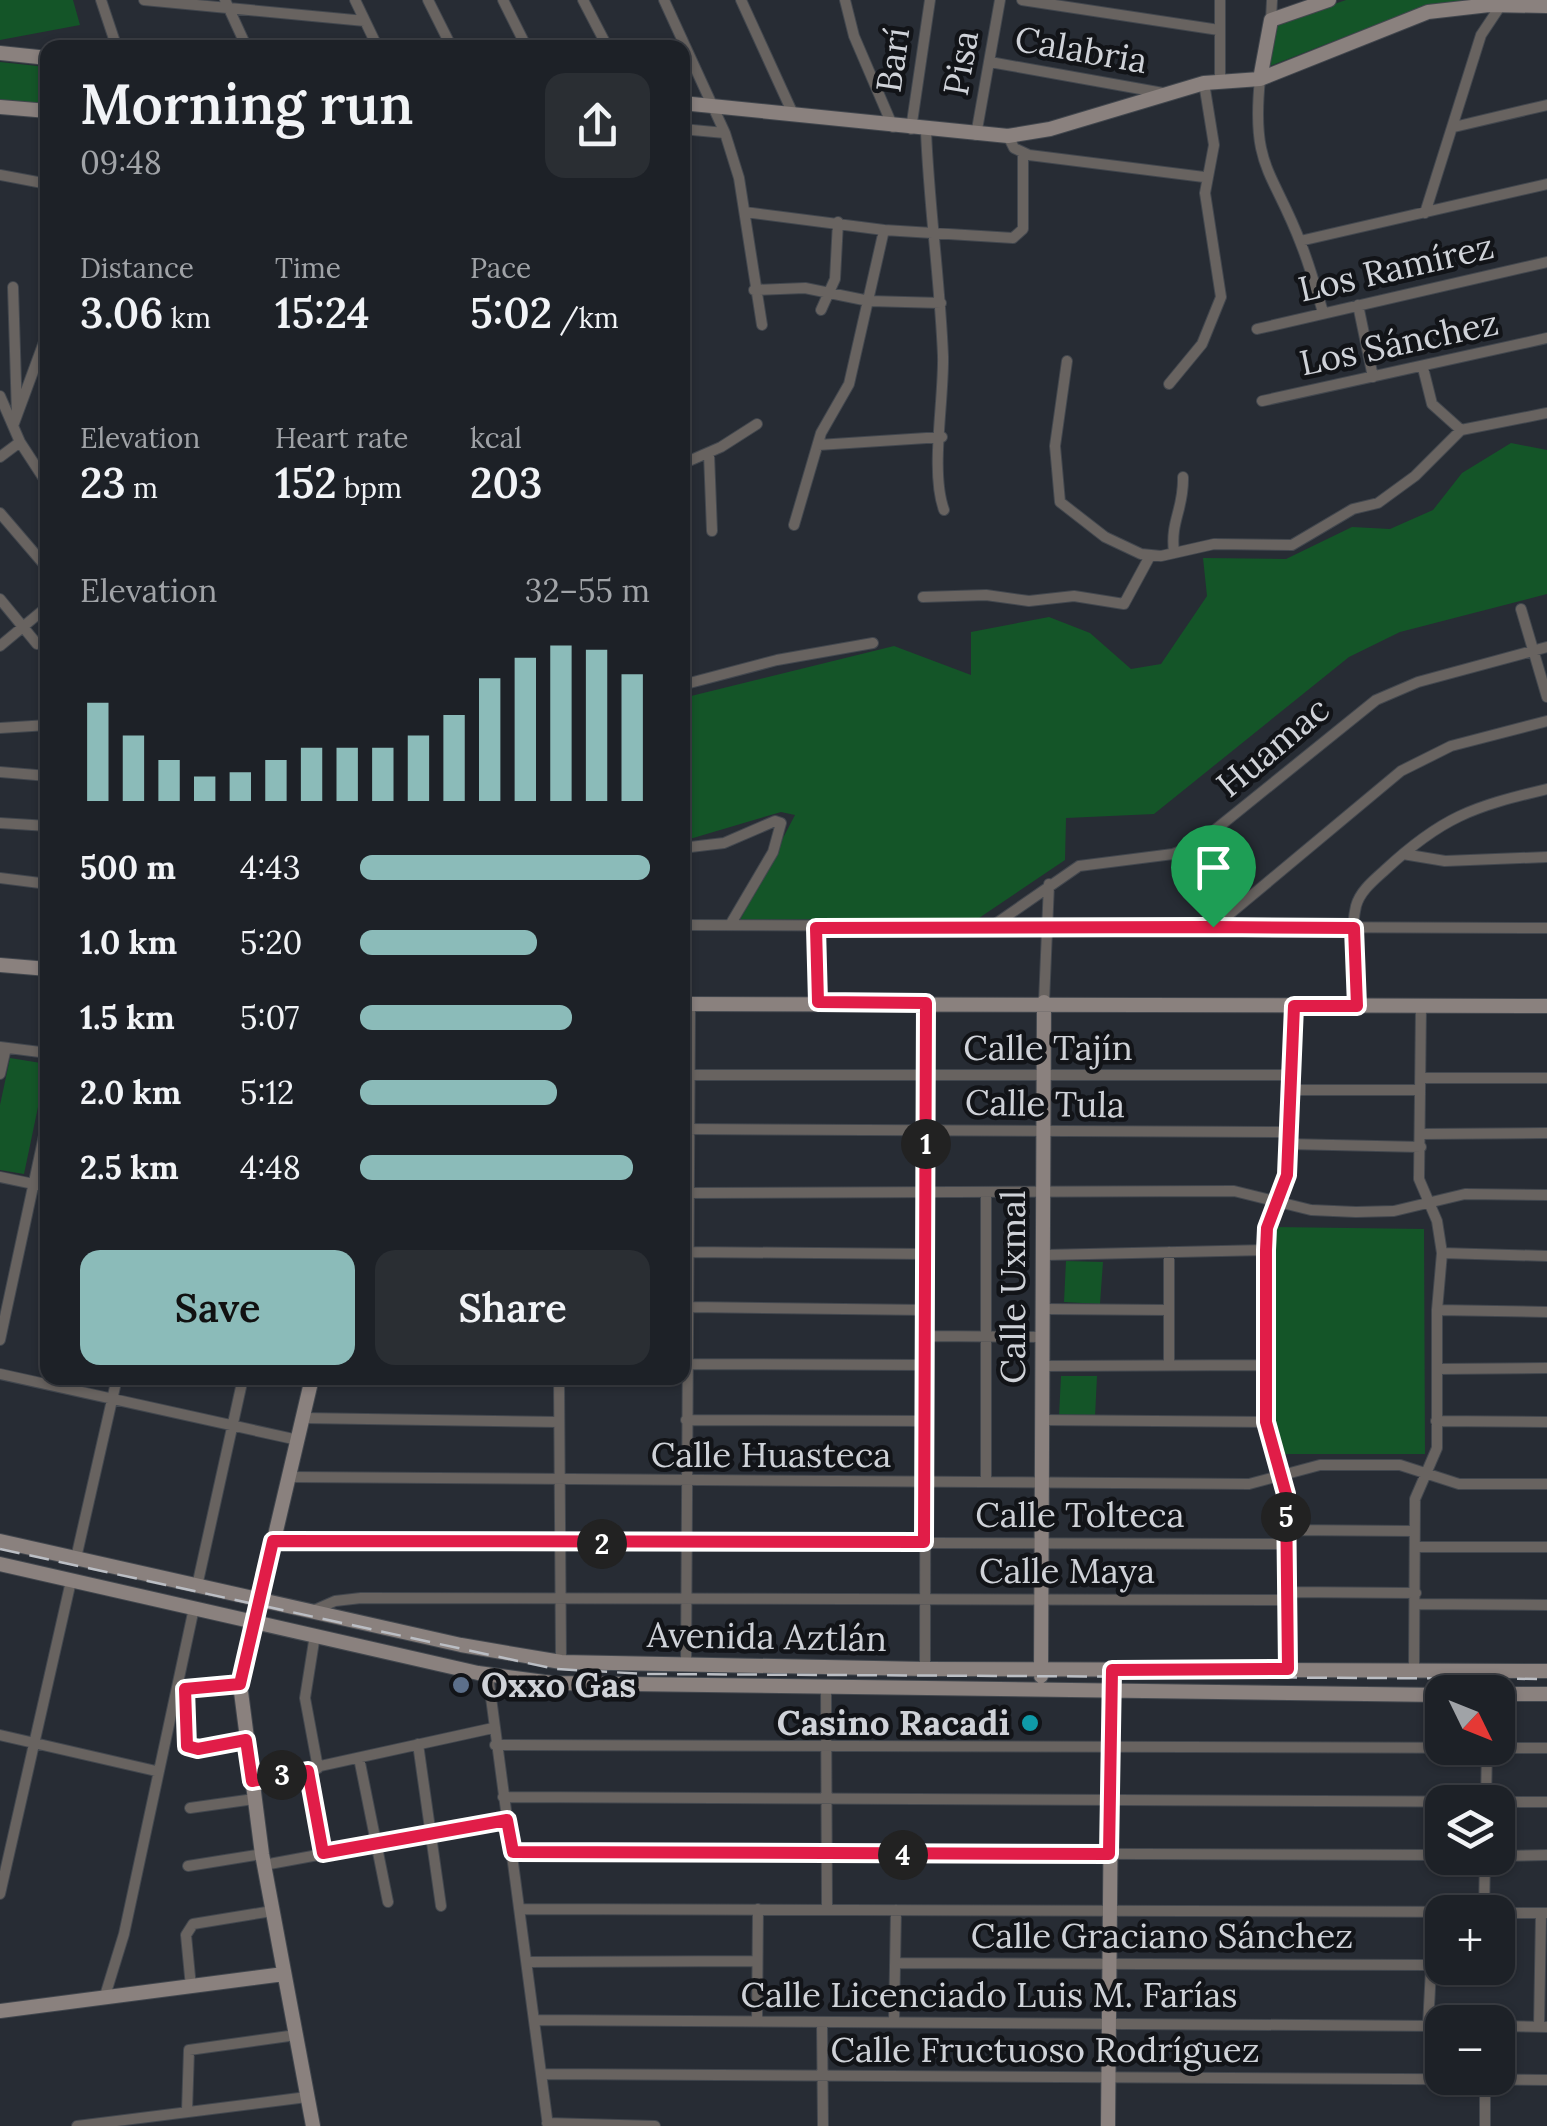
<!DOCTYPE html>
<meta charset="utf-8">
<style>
body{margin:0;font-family:Lora,serif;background:#2a2e33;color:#f1f3f6;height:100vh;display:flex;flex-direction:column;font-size:38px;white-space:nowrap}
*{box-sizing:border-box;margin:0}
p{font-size:32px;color:#a0a3a7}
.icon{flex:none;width:55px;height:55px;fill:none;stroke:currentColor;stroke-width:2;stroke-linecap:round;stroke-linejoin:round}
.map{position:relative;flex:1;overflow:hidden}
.details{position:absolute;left:40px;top:40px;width:650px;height:1345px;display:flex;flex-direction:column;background:#1d2127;border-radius:20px;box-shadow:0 2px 8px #0004,0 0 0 2px #3b3e44}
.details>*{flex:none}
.needle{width:65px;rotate:133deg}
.buttons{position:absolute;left:1425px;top:1675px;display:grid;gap:20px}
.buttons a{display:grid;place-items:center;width:90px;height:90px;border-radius:20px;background:#1d2127;box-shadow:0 2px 8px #0004,0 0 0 2px #3b3e44;font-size:50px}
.pin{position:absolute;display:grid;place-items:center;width:85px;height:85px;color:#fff;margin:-102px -42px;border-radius:50% 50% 50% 0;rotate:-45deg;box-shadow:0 0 10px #0007}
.pin .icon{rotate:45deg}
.km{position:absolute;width:50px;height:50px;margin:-25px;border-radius:50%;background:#222;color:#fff;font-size:28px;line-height:50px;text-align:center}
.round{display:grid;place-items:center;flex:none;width:105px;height:105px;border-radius:20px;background:#2a2e33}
.headline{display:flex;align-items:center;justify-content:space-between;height:170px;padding:0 40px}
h1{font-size:55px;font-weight:600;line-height:75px}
.figures{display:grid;grid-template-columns:repeat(3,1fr);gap:15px;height:170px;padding:10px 40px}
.figures div{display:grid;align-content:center}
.figures b{font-size:42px;font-weight:600}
.figures small{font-size:28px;font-weight:400}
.figures p{font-size:28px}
.chart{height:280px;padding:20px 40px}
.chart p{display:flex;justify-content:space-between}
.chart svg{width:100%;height:180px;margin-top:10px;stroke:#8bbbb9;stroke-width:6}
.action{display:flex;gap:20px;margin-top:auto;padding:20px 40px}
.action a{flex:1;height:115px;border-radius:20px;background:#8bbbb9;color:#111;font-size:40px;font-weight:600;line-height:115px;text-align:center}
.action a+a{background:#2a2e33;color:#f1f3f6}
ul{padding:0 40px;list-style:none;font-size:32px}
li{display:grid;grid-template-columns:160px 120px 1fr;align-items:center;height:75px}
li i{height:25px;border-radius:12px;background:#8bbbb9}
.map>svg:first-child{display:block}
.green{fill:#145528}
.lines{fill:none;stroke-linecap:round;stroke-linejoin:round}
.street-casing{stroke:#42474e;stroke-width:12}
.secondary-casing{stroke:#42474e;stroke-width:16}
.street{stroke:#686360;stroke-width:10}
.secondary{stroke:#8a817e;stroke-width:14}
.rail{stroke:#bbbec4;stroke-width:2.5;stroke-dasharray:20 10;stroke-linecap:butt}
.route-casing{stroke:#fff;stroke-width:20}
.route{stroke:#e11d48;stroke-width:12}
.service-dot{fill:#5c6f8a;stroke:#121418;stroke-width:4}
.culture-dot{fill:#0f9aa8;stroke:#121418;stroke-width:4}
.labels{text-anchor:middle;stroke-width:9;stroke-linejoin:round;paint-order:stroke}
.street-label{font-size:35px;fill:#cfd2d8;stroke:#121418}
.poi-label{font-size:35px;font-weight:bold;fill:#cfd2d8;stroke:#121418;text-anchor:start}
</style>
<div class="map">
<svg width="1547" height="2126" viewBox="0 0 1547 2126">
<rect width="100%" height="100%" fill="#272c34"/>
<path class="green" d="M0,0h73l7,25 -80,15z
M1346,0h148l-88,13 -136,53 3,-41z
M0,62l47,5v38l-47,-5z
M1511,443l36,7v144l-147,38 -51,25 -195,157 -88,4 -1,42 -86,58 -239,2 55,-105 -14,-3 -98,29 4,-144 207,-51 77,29v-43l78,-15 41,16 41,36 30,-5 46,-68 -4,-38 83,1 66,-32 38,2 43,-19 29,-37z
M10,1058l37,6 -23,110 -24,-4v-65z
M1274,1227l150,2 1,225h-150z
M1066,1261l37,1 -3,42 -36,-2z
M1061,1376h36l-2,41 -36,-1z"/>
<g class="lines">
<defs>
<path id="street" d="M101,0l16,48
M144,0l221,21
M225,0l22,48
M355,0l23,48
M428,0l24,48
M503,0l24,48
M583,0l25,48
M664,0l61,133 -43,-4
M741,0l53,116
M845,0l9,36 39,91
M1022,0l197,30
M1271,20l1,-20
M990,62l173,31
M1260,79c-9,89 13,91 41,165 9,22 15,46 22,68
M1220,80v-80
M1454,127l93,-22
M911,129l19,-129
M926,131c3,75 14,150 17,225 1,45 -13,116 1,154
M725,133l14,45 23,147
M976,135l24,-135
M1008,136l6,12 15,7 175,22
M0,175l48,9
M745,212l139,18 129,8 10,-9v-76
M1425,213l56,-178 20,-30
M1300,241l247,-57
M13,287l4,128
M754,290l51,-2 64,13 72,2
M1358,305l15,72
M821,310l14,-31 3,-57
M1257,329l290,-67
M1067,361l-12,85 5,56 45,35 36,17 20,2 53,-12 78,1 61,-36 25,-6 37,-27 46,-46 86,-17
M1423,368l9,36 29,26
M1169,384l33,-40 19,-47 -16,-104 9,-48 -10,-62
M0,396l20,46 28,43
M1262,401l285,-63
M13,426l35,-95
M818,445l124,-8
M709,454l3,77
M0,457l20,-15
M682,464l39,-17 36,-23
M0,513l48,56
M794,525l27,-92 28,-49 35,-154
M1174,552c-4,-31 10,-43 9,-75
M923,597l63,-2 43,6 45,-5 50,8 26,-48
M0,599l37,45
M1521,609l26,88
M0,646l48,-40
M682,685l95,-25 96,-17
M0,728l48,-3
M0,772l48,4
M0,823l48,3
M682,848l42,-5 51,-22 6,2 -8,29 -43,73
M1403,854l42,7 102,-4
M0,878l48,6
M682,925l865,3
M991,927l88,-61 94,-12 22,-8 181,-146 42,-18 129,-35
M1214,927l187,-156 50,-25 96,-25
M817,928l1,74
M1044,1002l5,-118
M1357,1006c-2,-32 -8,-69 -1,-100 4,-15 18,-26 29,-36 57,-53 87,-63 162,-81
M0,1047l48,6
M0,1074l6,-26
M684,1075h609
M1422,1078h125
M1292,1090h127
M682,1129l606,3
M1420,1134l127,-1
M1288,1144l133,3
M0,1177l48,10
M682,1193l552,-2 77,19 45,2 38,-1 71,-17 82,1
M688,1252l239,2
M1442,1253l105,3
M1044,1255l222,-5
M688,1307l238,3
M1044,1309l124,1
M1437,1310l110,2
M927,1336l116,1
M0,1340l48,-223
M687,1364l240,1
M1169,1365v-113
M1043,1366l224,-1
M1437,1369l110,-1
M0,1374l298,66
M559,1378l2,284
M303,1418l255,4
M686,1420l241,1
M1043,1420l224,2
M1436,1421l111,1
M289,1477l960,7 71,-19h80l59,19h88
M986,1480v-286
M1286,1530l128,1
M273,1541l1013,3
M1415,1547h132
M76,1558l41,-180
M197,1586l46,-208
M1287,1592l129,1
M1415,1604l132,1
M310,1612l25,-11 26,-3 925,2
M315,1635l-10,63 13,70
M686,1666l4,-662
M925,1669l1,-666
M1288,1669l-2,-174 -19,-73 -1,-172c0,-27 18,-46 21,-73 6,-57 6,-115 7,-171
M1414,1669l1,-170 22,-51v-138l5,-57 -5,-32 -18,-42 2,-173
M488,1675l60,451
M185,1689v53l5,7 56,-9
M826,1689l1,221
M181,1690l59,-6
M0,1735l156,36
M418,1744l23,162
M495,1745l1052,3
M359,1758l29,144
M308,1771l15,82
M252,1781l241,-53
M503,1797l1044,5
M1486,1802l1,-54
M190,1808l64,-9
M513,1852l929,3
M1498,1856l49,-1
M264,1865l243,-45
M188,1866l74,-12
M0,1894l71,-313
M520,1909l973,3
M1484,1912l1,-54
M1498,1913h48
M528,1962l229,-1
M895,1963l535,2
M191,1987l-5,-52 7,-11 79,-13
M104,1999l20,-65 70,-326
M535,2020l907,6
M757,2021l1,-112
M894,2021l2,-111
M822,2022l1,104
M1428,2026l6,-114
M1498,2026l49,1
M1539,2027l2,-114
M542,2074l1005,6
M1485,2078v48
M187,2111l2,-61 107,-15
M547,2123l108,3
M77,2126l230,-29"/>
<path id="secondary" d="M0,53l48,5
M1260,79l11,-59 58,-20
M682,103l326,33 42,-7 154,-46 56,-4 168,-67 61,-7 58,1
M0,107l48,4
M0,965l48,4
M682,1004l865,2
M312,1378l-72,306 22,170 51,272
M0,1541l461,104 100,17 364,7 622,2
M0,1564l478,109 74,10 890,12
M1041,1676l3,-674
M1498,1694h49
M0,2011l284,-37
M1108,2126l4,-444"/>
</defs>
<use href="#street" class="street-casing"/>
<use href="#secondary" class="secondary-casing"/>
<use href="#street" class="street"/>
<use href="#secondary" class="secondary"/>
<path class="rail" d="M0,1549l555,120 92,5 900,5"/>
</g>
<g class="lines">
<defs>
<path id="route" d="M1213,927l141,1 3,78h-63l-7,169 -20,53 -1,22v172l20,72 2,175 -176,1 -3,184 -596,-2 -6,-32 -184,33 -15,-82 -56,10 -6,-41 -48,9 -11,-3 -2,-57 55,-5 33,-143 651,1 2,-539 -108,-1 -2,-74z"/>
</defs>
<use href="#route" class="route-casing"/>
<use href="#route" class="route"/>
</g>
<circle class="service-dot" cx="461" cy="1685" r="10"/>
<circle class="culture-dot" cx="1030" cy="1723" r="10"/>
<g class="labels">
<g class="street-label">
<text transform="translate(1081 50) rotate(10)" y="12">Calabria</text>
<text transform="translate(893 60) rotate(-82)" y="12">Barí</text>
<text transform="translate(961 63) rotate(-80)" y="12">Pisa</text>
<text transform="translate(1396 268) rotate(-13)" y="12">Los Ramírez</text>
<text transform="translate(1399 343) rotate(-12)" y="12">Los Sánchez</text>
<text transform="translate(1273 747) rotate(-40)" y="12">Huamac</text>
<text x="1048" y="1060">Calle Tajín</text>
<text transform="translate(1045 1104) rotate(1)" y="12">Calle Tula</text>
<text transform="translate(1013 1287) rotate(-90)" y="12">Calle Uxmal</text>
<text x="771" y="1467">Calle Huasteca</text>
<text x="1080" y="1527">Calle Tolteca</text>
<text x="1067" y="1583">Calle Maya</text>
<text transform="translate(767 1637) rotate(1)" y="12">Avenida Aztlán</text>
<text x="1162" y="1948">Calle Graciano Sánchez</text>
<text x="989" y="2007">Calle Licenciado Luis M. Farías</text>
<text x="1045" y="2062">Calle Fructuoso Rodríguez</text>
</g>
<g class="poi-label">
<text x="481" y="1697">Oxxo Gas</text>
<text x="1010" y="1735" text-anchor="end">Casino Racadi</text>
</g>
</g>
</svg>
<div class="buttons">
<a><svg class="needle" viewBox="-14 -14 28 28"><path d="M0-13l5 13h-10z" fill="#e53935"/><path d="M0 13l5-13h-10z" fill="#a0a3a7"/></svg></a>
<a><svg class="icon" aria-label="layers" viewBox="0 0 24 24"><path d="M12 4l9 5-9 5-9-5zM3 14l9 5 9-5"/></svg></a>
<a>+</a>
<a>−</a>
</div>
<div class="pin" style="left:1213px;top:927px;background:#1e9e55"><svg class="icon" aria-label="arrive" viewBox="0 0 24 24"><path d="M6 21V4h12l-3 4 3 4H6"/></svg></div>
<b class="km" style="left:926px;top:1144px">1</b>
<b class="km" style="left:602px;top:1544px">2</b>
<b class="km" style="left:282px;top:1775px">3</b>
<b class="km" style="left:903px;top:1855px">4</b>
<b class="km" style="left:1286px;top:1517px">5</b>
<section class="details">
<div class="headline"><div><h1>Morning run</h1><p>09:48</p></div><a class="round"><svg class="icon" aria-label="share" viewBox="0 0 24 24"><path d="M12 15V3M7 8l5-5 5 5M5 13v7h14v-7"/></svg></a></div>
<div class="figures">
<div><p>Distance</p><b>3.06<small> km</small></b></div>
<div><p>Time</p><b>15:24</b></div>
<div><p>Pace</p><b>5:02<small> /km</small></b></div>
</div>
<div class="figures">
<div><p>Elevation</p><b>23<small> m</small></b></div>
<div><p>Heart rate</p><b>152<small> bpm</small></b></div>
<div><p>kcal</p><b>203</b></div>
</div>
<div class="chart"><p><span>Elevation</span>32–55 m</p>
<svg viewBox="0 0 160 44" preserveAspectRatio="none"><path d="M5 44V20M15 44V28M25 44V34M35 44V38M45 44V37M55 44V34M65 44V31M75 44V31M85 44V31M95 44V28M105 44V23M115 44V14M125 44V9M135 44V6M145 44V7M155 44V13"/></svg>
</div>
<ul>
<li><b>500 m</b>4:43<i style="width:100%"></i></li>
<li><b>1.0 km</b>5:20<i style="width:61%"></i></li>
<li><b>1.5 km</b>5:07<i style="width:73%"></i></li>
<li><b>2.0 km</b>5:12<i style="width:68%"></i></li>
<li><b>2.5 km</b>4:48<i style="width:94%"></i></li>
</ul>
<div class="action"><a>Save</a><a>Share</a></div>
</section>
</div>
